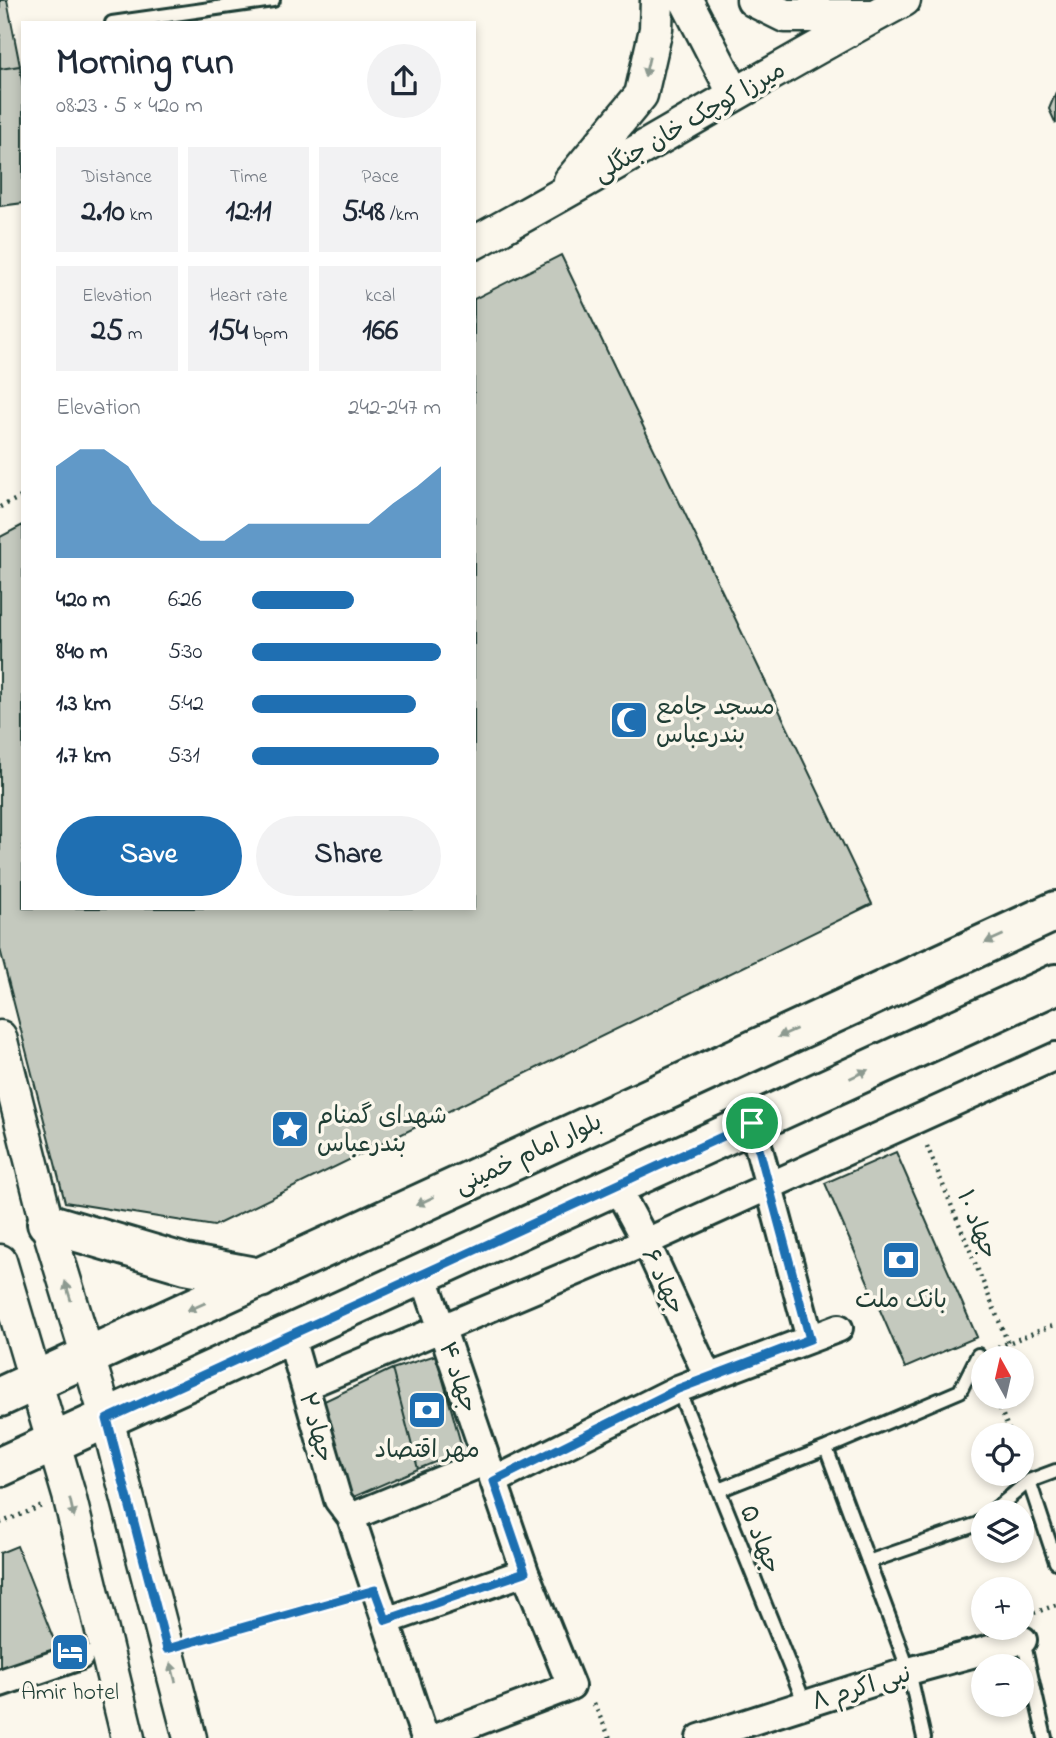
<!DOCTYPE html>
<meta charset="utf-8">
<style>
body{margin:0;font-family:"Indie Flower","Playpen Sans Arabic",sans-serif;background:#f2f2f3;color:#1f2937;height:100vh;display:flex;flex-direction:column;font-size:26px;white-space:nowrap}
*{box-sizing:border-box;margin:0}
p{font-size:23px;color:#747a83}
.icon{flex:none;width:38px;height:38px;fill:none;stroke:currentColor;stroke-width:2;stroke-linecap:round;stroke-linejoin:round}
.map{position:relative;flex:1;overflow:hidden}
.drawer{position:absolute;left:21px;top:21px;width:455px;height:889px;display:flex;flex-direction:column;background:#fff;border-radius:0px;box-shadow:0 4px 10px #0003}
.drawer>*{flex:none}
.needle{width:46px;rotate:352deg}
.fabs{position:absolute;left:971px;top:1346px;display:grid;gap:14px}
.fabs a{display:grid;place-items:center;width:63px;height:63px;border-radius:50%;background:#fff;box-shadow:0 4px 10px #0003;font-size:35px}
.pin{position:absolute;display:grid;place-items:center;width:60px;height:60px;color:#fff;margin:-30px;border:4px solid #fff;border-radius:50%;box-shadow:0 2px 7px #0007}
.round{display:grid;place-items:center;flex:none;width:74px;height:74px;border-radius:37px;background:#f2f2f3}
.headline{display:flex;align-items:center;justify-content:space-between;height:119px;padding:0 35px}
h1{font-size:38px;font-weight:700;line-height:52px}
.figures{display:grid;grid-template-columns:repeat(3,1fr);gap:10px;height:119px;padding:7px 35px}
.figures div{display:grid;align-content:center;border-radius:0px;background:#f2f2f3;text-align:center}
.figures b{font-size:30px;font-weight:700}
.figures small{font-size:19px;font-weight:400}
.figures p{font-size:19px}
.chart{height:196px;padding:14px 35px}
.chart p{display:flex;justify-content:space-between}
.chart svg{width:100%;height:126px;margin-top:7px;fill:#1f6fb2;opacity:.7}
.button{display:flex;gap:14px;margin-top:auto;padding:14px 35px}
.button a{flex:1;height:80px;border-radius:42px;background:#1f6fb2;color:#fff;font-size:28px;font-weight:700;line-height:80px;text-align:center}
.button a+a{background:#f2f2f3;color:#1f2937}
ul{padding:0 35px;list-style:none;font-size:23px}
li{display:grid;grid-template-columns:112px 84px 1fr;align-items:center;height:52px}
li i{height:18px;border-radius:9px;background:#1f6fb2}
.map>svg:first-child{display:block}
.building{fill:#c4c9be;stroke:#1f3d34;stroke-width:2}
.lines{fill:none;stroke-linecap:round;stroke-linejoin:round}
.service-casing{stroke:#1f3d34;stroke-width:18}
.minor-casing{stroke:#1f3d34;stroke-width:32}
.tertiary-casing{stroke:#1f3d34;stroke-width:37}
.primary-casing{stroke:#1f3d34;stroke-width:44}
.path{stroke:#1f3d34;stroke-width:4.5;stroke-dasharray:2 5;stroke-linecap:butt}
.service{stroke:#fbf7ec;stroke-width:12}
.minor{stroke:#fbf7ec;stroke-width:26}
.tertiary{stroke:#fbf7ec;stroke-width:32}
.primary{stroke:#fbf7ec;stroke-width:38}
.oneway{fill:#8d9a90}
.route-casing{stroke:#fff;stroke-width:14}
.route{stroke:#1f6fb2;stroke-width:9}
.labels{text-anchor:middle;stroke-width:7;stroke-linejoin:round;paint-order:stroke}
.street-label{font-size:24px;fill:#1f3d34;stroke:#fbf7ec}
.poi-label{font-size:24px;fill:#1f3d34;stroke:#fbf7ec}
</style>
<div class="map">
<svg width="1056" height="1738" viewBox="0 0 1056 1738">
<rect width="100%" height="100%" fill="#fbf7ec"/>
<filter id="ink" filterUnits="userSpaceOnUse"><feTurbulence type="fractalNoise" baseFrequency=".0143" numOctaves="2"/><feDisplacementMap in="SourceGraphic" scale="14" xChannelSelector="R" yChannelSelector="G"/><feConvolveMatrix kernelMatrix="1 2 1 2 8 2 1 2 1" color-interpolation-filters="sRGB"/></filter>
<g filter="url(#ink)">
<path class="building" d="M0,0h7l13,66 -20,3z
M20,66l3,22v115l-23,3v-137z
M1056,92v32l-7,-15z
M561,255l311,649 -658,322 -149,-24 -65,-253v-412l23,-12v383h451v-609z
M896,1152l81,185 -72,31 -80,-185z
M436,1355l27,96 -45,18 -26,-100z
M392,1369l26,100 -69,30 -31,-95z
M17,1546l44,112 -61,24v-129z"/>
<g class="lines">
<defs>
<path id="service" d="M112,23l161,-23
M678,1389l127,315
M826,1448l83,223 15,67
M1029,1481l27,81
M719,1490l107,-42 134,-57 18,-36
M992,1512l37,-31 27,-10
M868,1562l110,-38 6,-5
M1023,1640l22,98"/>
<path id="minor" d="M752,1123l58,216
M616,1186l30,56 62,135
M423,1274l102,298 46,114 -136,52
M290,1335l48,165 13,17
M305,1386l341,-144 410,-186
M494,1481l184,-92 161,-61
M386,1621l139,-49
M0,1683l80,-27
M425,1738l-74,-221 136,-56
M700,1738l209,-67 114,-31"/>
<path id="tertiary" d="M686,0l48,93
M753,0l32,16h87
M570,181l71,-86 15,-66 1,-29
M474,243c145,-78 285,-166 430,-243
M0,1037l47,186 60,196 83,319
M0,1261l69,234 59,243"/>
<path id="primary" d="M47,1223l139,41 74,14
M0,1397l1056,-486
M0,1467l1056,-483"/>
</defs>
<use href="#service" class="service-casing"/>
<use href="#minor" class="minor-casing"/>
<use href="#tertiary" class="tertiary-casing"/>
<use href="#primary" class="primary-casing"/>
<path class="path" d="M0,507l23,-11
M927,1146l81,197
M998,1347l58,-23
M995,1396l16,39
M0,1523l42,-17
M1034,1613l22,-8
M198,1640l150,-42
M594,1704l16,34"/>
<use href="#service" class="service"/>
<use href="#minor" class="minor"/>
<use href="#tertiary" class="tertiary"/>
<use href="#primary" class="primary"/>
</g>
<defs><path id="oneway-solid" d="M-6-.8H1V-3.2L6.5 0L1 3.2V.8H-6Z" transform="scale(1.75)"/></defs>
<g class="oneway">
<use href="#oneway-solid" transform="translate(647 67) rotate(103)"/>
<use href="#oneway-solid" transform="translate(994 939) rotate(156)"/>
<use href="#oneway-solid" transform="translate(787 1033) rotate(156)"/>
<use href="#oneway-solid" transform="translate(859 1074) rotate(-25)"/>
<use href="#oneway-solid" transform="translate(425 1201) rotate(155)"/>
<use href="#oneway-solid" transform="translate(68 1291) rotate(-107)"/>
<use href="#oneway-solid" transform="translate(196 1307) rotate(156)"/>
<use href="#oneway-solid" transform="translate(72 1508) rotate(77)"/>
<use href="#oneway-solid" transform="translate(173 1672) rotate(-105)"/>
</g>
</g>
<g class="lines" filter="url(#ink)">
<defs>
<path id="route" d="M752,1123l58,216 -132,50 -184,92 31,91 -139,48 -11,-30 -208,59 -60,-230z"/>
</defs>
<use href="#route" class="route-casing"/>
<use href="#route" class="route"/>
</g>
<defs>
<symbol id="mosque-square" viewBox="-11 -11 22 22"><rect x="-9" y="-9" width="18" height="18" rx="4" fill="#1f6fb2" stroke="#fbf7ec"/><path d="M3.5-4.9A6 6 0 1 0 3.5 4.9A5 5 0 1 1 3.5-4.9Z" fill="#fff"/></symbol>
<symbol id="sight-square" viewBox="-11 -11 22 22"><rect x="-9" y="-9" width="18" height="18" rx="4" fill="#1f6fb2" stroke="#fbf7ec"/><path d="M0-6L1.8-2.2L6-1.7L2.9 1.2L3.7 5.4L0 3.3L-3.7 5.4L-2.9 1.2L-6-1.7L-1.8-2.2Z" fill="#fff"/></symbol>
<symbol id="bank-square" viewBox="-11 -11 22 22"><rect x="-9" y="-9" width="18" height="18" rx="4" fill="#1f6fb2" stroke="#fbf7ec"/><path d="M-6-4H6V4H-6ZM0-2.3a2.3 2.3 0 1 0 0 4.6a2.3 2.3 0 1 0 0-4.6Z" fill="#fff"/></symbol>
<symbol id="hotel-square" viewBox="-11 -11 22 22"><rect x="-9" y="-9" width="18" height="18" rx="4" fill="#1f6fb2" stroke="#fbf7ec"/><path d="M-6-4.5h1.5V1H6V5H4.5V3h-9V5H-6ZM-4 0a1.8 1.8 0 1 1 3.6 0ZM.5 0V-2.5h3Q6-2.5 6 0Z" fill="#fff"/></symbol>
</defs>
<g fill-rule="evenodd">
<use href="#mosque-square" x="607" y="698" width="44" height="44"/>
<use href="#sight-square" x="268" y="1107" width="44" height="44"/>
<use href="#bank-square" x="879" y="1238" width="44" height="44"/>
<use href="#bank-square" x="405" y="1388" width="44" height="44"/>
<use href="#hotel-square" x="48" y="1630" width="44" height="44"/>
</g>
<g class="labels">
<g class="street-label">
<text transform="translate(689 121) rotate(-30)" y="8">میرزا کوچک خان جنگلی</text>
<text transform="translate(528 1153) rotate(-25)" y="8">بلوار امام خمینی</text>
<text transform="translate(978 1224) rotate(68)" y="8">جهاد ۱۰</text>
<text transform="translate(664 1281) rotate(65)" y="8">جهاد ۶</text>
<text transform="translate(459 1377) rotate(71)" y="8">جهاد ۴</text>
<text transform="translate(317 1427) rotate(74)" y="8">جهاد ۲</text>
<text transform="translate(761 1539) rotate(68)" y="8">جهاد ۵</text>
<text transform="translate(861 1687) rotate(-17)" y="8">نبی اکرم ۸</text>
</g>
<g class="poi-label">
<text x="656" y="714" text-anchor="start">مسجد جامع<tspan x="656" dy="28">بندرعباس</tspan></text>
<text x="317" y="1123" text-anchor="start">شهدای گمنام<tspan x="317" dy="28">بندرعباس</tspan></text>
<text x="901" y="1307">بانک ملت</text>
<text x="427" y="1457">مهر اقتصاد</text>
<text x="70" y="1699">Amir hotel</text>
</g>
</g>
</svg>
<div class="fabs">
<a><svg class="needle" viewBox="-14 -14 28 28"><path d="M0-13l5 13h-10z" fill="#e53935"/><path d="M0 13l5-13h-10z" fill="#747a83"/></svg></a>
<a><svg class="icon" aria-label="locate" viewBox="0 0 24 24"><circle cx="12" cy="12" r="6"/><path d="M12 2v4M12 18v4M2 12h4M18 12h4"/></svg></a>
<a><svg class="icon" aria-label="layers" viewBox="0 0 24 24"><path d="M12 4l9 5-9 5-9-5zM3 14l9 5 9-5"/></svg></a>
<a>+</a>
<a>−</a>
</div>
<div class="pin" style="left:752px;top:1123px;background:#1e9e55"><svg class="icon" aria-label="arrive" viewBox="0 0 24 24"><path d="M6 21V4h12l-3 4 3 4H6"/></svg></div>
<section class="drawer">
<div class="headline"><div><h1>Morning run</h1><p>08:23 · 5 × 420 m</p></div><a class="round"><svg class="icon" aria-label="share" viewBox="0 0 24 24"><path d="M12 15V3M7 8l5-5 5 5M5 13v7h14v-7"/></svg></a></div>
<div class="figures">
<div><p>Distance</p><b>2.10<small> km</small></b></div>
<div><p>Time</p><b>12:11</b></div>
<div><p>Pace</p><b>5:48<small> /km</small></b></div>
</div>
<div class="figures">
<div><p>Elevation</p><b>25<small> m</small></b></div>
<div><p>Heart rate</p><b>154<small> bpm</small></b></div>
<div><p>kcal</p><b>166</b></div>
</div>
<div class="chart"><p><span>Elevation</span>242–247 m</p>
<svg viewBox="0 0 160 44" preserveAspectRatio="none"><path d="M0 44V12L10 6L20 6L30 12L40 25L50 32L60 38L70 38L80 32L90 32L100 32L110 32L120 32L130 32L140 25L150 19L160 12V44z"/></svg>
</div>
<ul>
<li><b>420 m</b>6:26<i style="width:54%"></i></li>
<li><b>840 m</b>5:30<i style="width:100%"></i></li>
<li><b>1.3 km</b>5:42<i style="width:87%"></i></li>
<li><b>1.7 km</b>5:31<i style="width:99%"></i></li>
</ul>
<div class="button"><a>Save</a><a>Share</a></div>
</section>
</div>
